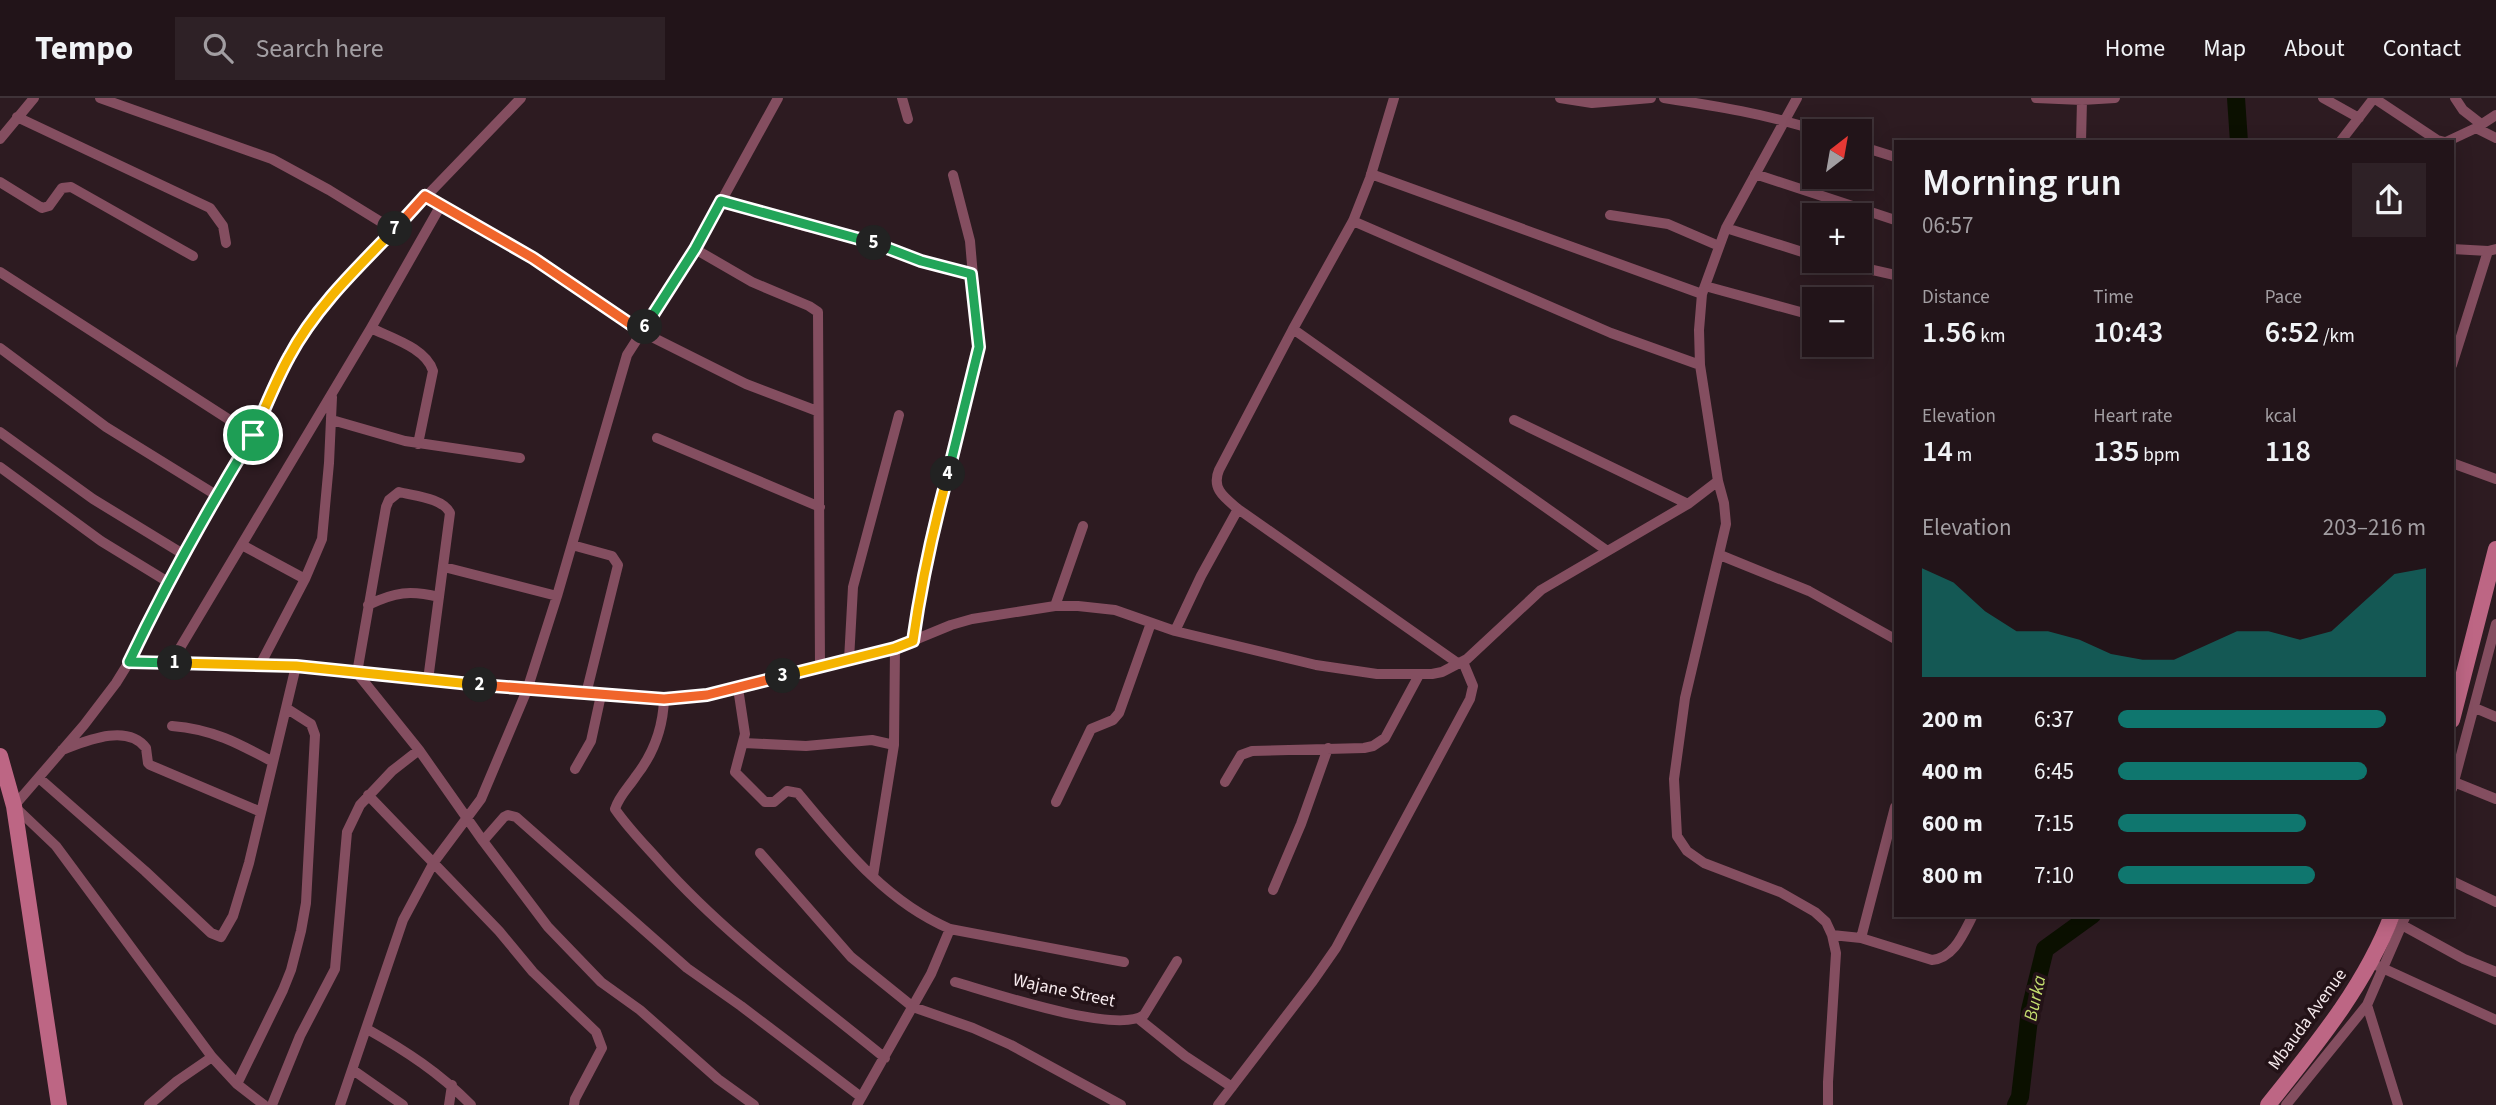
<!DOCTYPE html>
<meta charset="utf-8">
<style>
body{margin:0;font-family:"Source Sans 3",sans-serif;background:#2e2126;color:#f1f3f6;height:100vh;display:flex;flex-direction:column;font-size:26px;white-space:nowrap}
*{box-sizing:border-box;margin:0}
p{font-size:23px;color:#a29ea2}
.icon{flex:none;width:38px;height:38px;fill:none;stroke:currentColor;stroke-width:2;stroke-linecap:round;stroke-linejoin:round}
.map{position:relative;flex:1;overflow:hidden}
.details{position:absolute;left:1894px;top:42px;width:560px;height:777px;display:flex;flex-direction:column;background:#221419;border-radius:0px;box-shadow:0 4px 18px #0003,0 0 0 2px #3f3338}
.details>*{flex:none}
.needle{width:46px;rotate:31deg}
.buttons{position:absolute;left:1802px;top:21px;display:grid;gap:14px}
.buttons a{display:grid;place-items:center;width:70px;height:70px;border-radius:0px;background:#221419;box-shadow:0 4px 18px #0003,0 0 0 2px #3f3338;font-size:35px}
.pin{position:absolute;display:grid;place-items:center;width:60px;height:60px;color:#fff;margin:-30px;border:4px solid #fff;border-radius:50%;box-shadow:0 2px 7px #0007}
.km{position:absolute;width:35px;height:35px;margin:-18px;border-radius:50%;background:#222;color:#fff;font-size:19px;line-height:35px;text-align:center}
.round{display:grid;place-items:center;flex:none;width:74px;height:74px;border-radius:0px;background:#2e2126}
.head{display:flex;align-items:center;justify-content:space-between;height:119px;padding:0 28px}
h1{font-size:38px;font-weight:600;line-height:52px}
.stats{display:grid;grid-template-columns:repeat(3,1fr);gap:10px;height:119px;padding:7px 28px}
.stats div{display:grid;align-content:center}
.stats b{font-size:30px;font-weight:600}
.stats small{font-size:19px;font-weight:400}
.stats p{font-size:19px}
.chart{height:196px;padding:14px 28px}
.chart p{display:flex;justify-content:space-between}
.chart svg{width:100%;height:126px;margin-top:7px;fill:#0f766e;opacity:.7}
ul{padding:0 28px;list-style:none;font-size:23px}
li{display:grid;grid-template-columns:112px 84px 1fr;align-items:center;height:52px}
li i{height:18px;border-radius:9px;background:#0f766e}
header{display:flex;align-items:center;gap:42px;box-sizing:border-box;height:98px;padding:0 35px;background:#221419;border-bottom:2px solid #3f3338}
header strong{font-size:33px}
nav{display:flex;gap:38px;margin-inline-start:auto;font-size:24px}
.search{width:490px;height:63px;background:#2e2126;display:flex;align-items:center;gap:18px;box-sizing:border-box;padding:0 24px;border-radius:0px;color:#a29ea2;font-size:26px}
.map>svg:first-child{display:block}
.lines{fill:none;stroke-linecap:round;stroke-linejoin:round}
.river{stroke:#0b1000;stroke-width:18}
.street{stroke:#844e60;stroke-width:10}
.secondary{stroke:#bd6684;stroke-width:16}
.split-1-casing{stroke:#fff;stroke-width:14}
.split-2-casing{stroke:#fff;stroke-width:14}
.split-3-casing{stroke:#fff;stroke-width:14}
.split-4-casing{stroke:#fff;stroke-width:14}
.split-5-casing{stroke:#fff;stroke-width:14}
.split-6-casing{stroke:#fff;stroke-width:14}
.split-7-casing{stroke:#fff;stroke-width:14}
.split-8-casing{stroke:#fff;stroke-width:14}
.split-1{stroke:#22a559;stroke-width:9}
.split-2{stroke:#f5b400;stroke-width:9}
.split-3{stroke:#f0652b;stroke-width:9}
.split-4{stroke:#f5b400;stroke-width:9}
.split-5{stroke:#22a559;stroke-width:9}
.split-6{stroke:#22a559;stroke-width:9}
.split-7{stroke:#f0652b;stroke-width:9}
.split-8{stroke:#f5b400;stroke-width:9}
.labels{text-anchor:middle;stroke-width:7;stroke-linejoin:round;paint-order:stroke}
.street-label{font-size:18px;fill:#f5e9ec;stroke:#231217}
.water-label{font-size:19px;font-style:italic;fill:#c4de6f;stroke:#231217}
</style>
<header>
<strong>Tempo</strong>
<div class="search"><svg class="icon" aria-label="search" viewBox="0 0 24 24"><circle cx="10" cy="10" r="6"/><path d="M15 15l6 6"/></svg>Search here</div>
<nav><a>Home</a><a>Map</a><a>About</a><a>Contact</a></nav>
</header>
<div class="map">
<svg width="2496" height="1007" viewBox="0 0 2496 1007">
<rect width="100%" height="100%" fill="#2d1b21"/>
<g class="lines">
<path class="river" d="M2236,0l3,44
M2016,1007l4,-8 10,-87 15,-61 47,-34"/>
<path class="street" d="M100,0l172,61 57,31 65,40
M902,0l6,21
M1394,0l-24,80 -17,43 -60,108 -74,141c-8,19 6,28 19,39l221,155
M1560,0l32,5 59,-5
M1664,0c52,8 103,16 154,33
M1797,0l-71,130 -24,66 -3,36 1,35 18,116 6,22 2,21 -41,174 -11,81 3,57 10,15 17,12 76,29 35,20 11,10 6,13 4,18 -8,129v23
M2036,0l46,2 33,-2
M2323,0l36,20
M2374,0l63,42 8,2
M2455,0l8,12 18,14
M17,19l193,91 13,18 3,17
M2476,30l20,10
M0,41l34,-41
M2081,44l1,-42
M2340,44l34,-44
M2446,44l30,-14 20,-13
M1860,48l35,11
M1371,76l331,120
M1755,76l140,46
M0,84l42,26 7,-2 13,-18 9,-1 122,69
M425,98l108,62 109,74 104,52 71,27
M721,103l83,25 45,9 90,31 32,8
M1610,117l58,9 51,22
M1353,123l258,112 89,32
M1726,130l89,28
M695,151l57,33 57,24 9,6 2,354
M2452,151l36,2 8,-2
M1833,163l62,14
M0,174l253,163
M1705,188l110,30
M371,230c20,10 55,20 62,43l-15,73
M1293,231l313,221
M0,250l106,79 110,68
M2452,267l36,-114
M332,322l73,21 115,17
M1514,322l174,84
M0,334l93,67 90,55
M657,340l163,69
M2452,365l44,16
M0,369l101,74 67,41
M242,447l63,34
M572,447l40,11 6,9 -32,129
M1720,457l89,36 86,48
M444,469l113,29
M368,507c27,-13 42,-15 71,-8
M1055,508l28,-80
M1175,533l26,-55 37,-67
M913,543l8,-56 11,-54 47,-184 -9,-106 -17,-66
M849,562l4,-73 46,-172
M129,564l167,4 231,24 137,9 26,-2 34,-5 171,-44 56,-23 21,-6 83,-13h23l37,4 60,21 141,34 61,9h55l10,-2 25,-13 74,-69 147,-86 30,-23
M171,565l200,-335 70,-123
M260,567l45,-86 17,-40 7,-76 3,-66
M428,582l22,-167c-7,-15 -35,-17 -51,-21l-10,8 -3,7 -29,166 62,77 64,91 65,86 53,55 39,28 78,69 36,26
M738,590l7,46 -10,38 30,30h9l13,-11 11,2c45,54 87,108 152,136l174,33
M664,601c-1,29 -10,54 -28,77 -7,11 -17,20 -21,33 13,19 29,35 45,53 66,74 148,133 225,196
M2475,610l21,9
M172,628c40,3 66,17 101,36
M744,645l62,3 66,-6 22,5
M62,652c24,-9 65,-27 84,-2l2,15 2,2 111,47
M575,671l16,-28 10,-46
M39,680l106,93 66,62 10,4 12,-21 16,-53 47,-197
M1225,684l16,-27 11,-4 112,-3 9,-2 12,-8 34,-63
M2454,684l42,17
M2452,691l44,-165
M368,697l131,136 34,41 63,60 6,16 -27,51 -1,6
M1056,704l35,-73 22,-9 6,-7 32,-90
M483,743l21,-24 4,-2 8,2 171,151 54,38 120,91
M760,755l91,104 62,50 60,21 38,17 110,60
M873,778l21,-131 1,-97
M2452,783l44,21
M1273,792l28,-66 27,-76
M2402,827l62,34 32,13
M1832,837l29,3 71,22c22,-2 31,-26 41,-45
M1861,840l34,-131
M2378,868l118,54
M955,884c35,10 162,53 189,33l33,-54
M2367,907l31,100
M1139,921l46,37 47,31
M367,931c39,22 73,44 104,76
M353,972l50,35
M237,986l46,-94 8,-20 10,-39 5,-28 9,-168 -4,-11 -25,-16
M149,1007l28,-24 35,-24
M264,1007l-27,-21 -25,-27 -156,-211 -42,-40 70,-81 32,-42 13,-21 54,-108 33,-59 37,-60 36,-79 47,-66 185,-192
M272,1007l28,-69 35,-67 12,-137 13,-27 32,-34 27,-21
M340,1007l63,-185 31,-58 47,-63 46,-109 30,-94 70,-241 68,-106 83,-151
M449,1007l3,-20
M857,1007l74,-131 19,-45
M1218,1007l95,-124 23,-33 134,-249 3,-13 -10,-24
M2286,1007l81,-100 39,-90"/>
<path class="secondary" d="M2452,622l44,-171
M0,658l14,50 45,299
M2268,1007c47,-59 97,-119 124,-190"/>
</g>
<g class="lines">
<defs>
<path id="split-1" d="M175,565l-46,-1c37,-78 79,-153 124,-227"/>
<path id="split-2" d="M175,565l121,3 184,19"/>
<path id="split-3" d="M480,587l184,14 43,-4 76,-19"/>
<path id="split-4" d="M783,578l112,-28 18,-7c8,-57 20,-112 35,-167"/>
<path id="split-5" d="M874,145l47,18 50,13 8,73 -31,127"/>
<path id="split-6" d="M645,229l50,-78 26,-48 153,42"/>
<path id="split-7" d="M395,131l30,-33 108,62 109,74 3,-5"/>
<path id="split-8" d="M253,337c12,-26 22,-53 36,-78 26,-49 68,-89 106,-128"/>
</defs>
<use href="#split-1" class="split-1-casing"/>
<use href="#split-2" class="split-2-casing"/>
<use href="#split-3" class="split-3-casing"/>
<use href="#split-4" class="split-4-casing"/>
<use href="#split-5" class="split-5-casing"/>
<use href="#split-6" class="split-6-casing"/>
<use href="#split-7" class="split-7-casing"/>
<use href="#split-8" class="split-8-casing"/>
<use href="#split-1" class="split-1"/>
<use href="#split-2" class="split-2"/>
<use href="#split-3" class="split-3"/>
<use href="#split-4" class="split-4"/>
<use href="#split-5" class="split-5"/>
<use href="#split-6" class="split-6"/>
<use href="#split-7" class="split-7"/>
<use href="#split-8" class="split-8"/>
</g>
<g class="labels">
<g class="street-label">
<text transform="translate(1064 892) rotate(12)" y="6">Wajane Street</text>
<text transform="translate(2307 921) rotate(-54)" y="6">Mbauda Avenue</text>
</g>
<g class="water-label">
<text transform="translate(2034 900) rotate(-78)" y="7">Burka</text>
</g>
</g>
</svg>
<div class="buttons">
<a><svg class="needle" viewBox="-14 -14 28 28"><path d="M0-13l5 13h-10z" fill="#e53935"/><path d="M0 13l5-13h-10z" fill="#a29ea2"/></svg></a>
<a>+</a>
<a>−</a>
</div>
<div class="pin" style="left:253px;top:337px;background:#1e9e55"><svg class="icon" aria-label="arrive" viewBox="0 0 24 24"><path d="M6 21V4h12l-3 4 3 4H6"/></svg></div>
<b class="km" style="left:175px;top:565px">1</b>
<b class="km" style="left:480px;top:587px">2</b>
<b class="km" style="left:783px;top:578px">3</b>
<b class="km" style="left:948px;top:376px">4</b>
<b class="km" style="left:874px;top:145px">5</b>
<b class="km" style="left:645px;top:229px">6</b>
<b class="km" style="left:395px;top:131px">7</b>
<section class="details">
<div class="head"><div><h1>Morning run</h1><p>06:57</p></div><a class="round"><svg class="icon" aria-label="share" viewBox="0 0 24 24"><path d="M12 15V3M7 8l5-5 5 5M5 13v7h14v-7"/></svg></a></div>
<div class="stats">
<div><p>Distance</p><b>1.56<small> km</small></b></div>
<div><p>Time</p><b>10:43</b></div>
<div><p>Pace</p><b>6:52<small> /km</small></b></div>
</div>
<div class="stats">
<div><p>Elevation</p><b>14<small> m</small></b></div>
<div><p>Heart rate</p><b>135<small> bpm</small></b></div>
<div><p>kcal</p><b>118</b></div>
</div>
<div class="chart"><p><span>Elevation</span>203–216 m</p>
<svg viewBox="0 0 160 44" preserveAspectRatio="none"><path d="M0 44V6L10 11L20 21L30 28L40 28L50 31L60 36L70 38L80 38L90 33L100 28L110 28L120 31L130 28L140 18L150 8L160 6V44z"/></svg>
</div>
<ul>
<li><b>200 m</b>6:37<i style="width:87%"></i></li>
<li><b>400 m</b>6:45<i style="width:81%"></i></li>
<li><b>600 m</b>7:15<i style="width:61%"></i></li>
<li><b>800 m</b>7:10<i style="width:64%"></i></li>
</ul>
</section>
</div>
